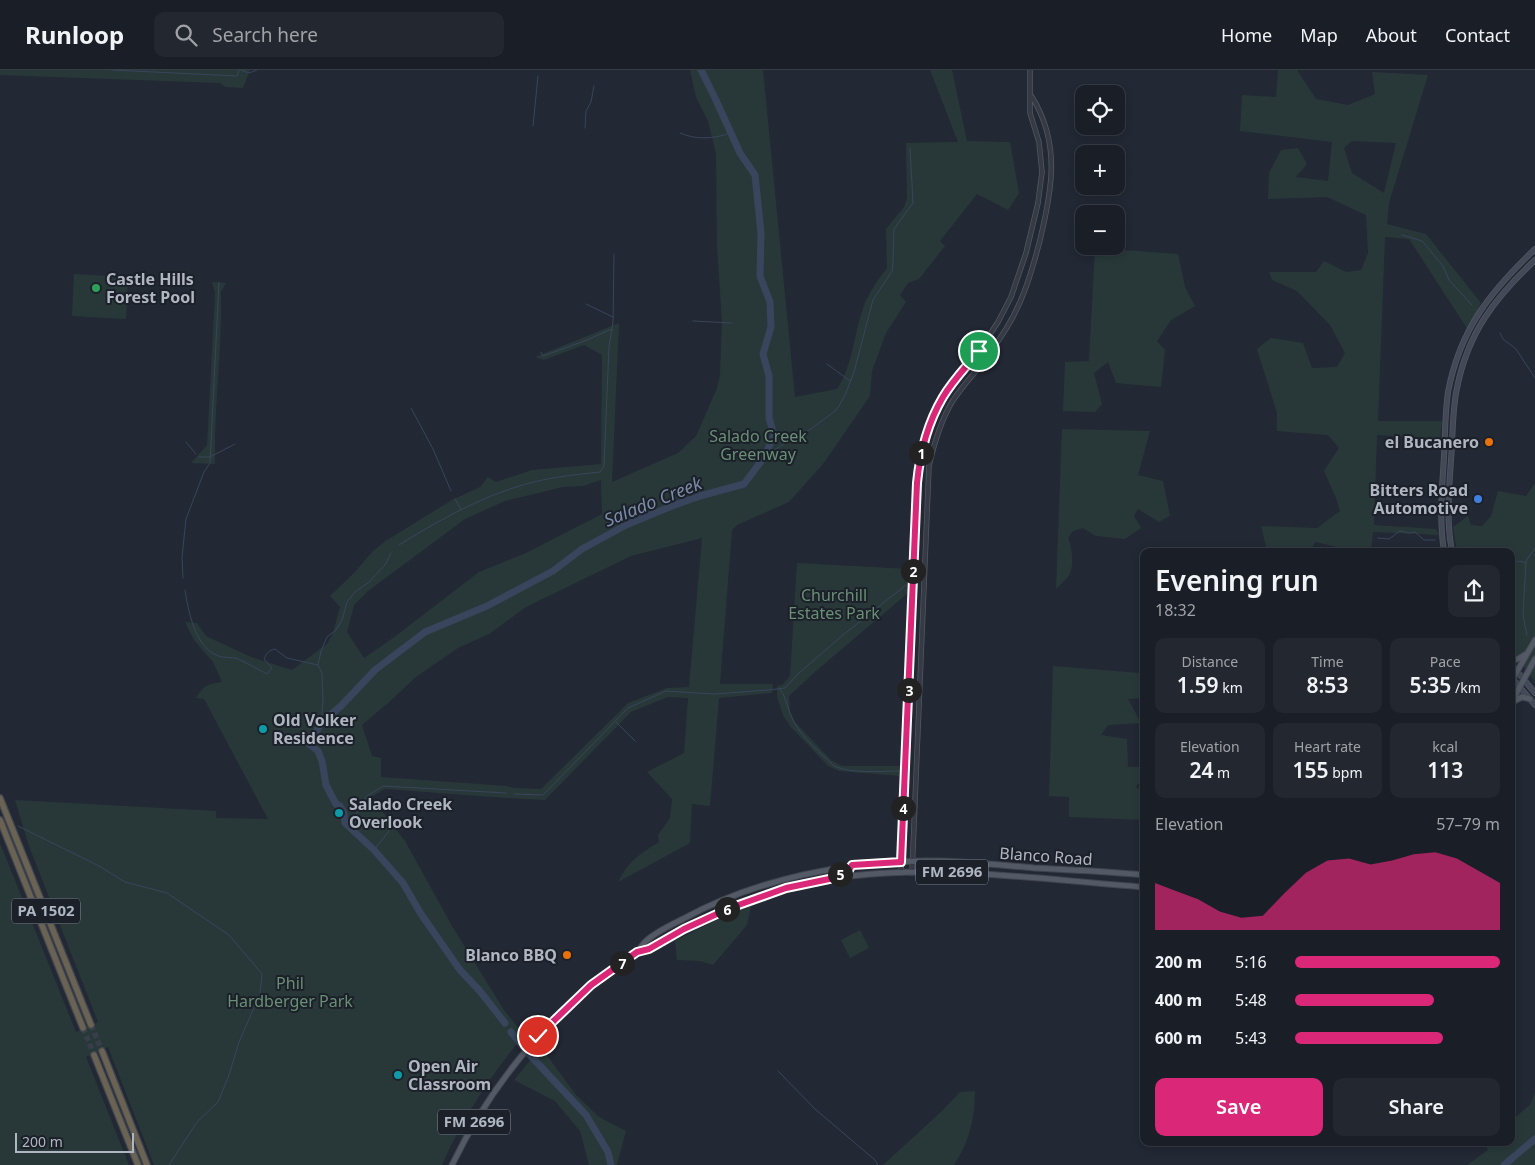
<!DOCTYPE html>
<meta charset="utf-8">
<style>
body{margin:0;font-family:"Noto Sans",sans-serif;background:#23272f;color:#f1f3f6;height:100vh;display:flex;flex-direction:column;font-size:19px;white-space:nowrap}
*{box-sizing:border-box;margin:0}
p{font-size:16px;color:#9fa2a7}
.icon{flex:none;width:28px;height:28px;fill:none;stroke:currentColor;stroke-width:2;stroke-linecap:round;stroke-linejoin:round}
.map{position:relative;flex:1;overflow:hidden}
.side{position:absolute;left:1140px;top:478px;width:375px;height:598px;display:flex;flex-direction:column;background:#1a1e27;border-radius:10px;box-shadow:0 2px 8px #0003,0 0 0 1px #383c44}
.side>*{flex:none}
.controls{position:absolute;left:1075px;top:15px;display:grid;gap:10px}
.controls a{display:grid;place-items:center;width:50px;height:50px;border-radius:10px;background:#1a1e27;box-shadow:0 2px 8px #0003,0 0 0 1px #383c44;font-size:25px}
.scale{position:absolute;left:15px;bottom:12px;width:119px;box-sizing:border-box;padding-left:5px;border:2px solid #b0b5c2;border-top:0;font-size:14px;line-height:18px;white-space:nowrap;color:#b0b5c2;-webkit-text-stroke:4px #1b2029;paint-order:stroke}
.pin{position:absolute;display:grid;place-items:center;width:42px;height:42px;color:#fff;margin:-21px;border:2px solid #fff;border-radius:50%;box-shadow:0 1px 5px #0007}
.km{position:absolute;width:25px;height:25px;margin:-12px;border-radius:50%;background:#222;color:#fff;font-size:14px;line-height:25px;text-align:center}
.round{display:grid;place-items:center;flex:none;width:52px;height:52px;border-radius:10px;background:#23272f}
.overview{display:flex;align-items:center;justify-content:space-between;height:85px;padding:0 15px}
h1{font-size:28px;font-weight:600;line-height:38px}
.stats{display:grid;grid-template-columns:repeat(3,1fr);gap:8px;height:85px;padding:5px 15px}
.stats div{display:grid;align-content:center;border-radius:10px;background:#23272f;text-align:center}
.stats b{font-size:21px;font-weight:600}
.stats small{font-size:14px;font-weight:400}
.stats p{font-size:14px}
.chart{height:140px;padding:10px 15px}
.chart p{display:flex;justify-content:space-between}
.chart svg{width:100%;height:90px;margin-top:5px;fill:#db2777;opacity:.7}
.button{display:flex;gap:10px;margin-top:auto;padding:10px 15px}
.button a{flex:1;height:58px;border-radius:10px;background:#db2777;color:#fff;font-size:20px;font-weight:600;line-height:58px;text-align:center}
.button a+a{background:#23272f;color:#f1f3f6}
ul{padding:0 15px;list-style:none;font-size:16px}
li{display:grid;grid-template-columns:80px 60px 1fr;align-items:center;height:38px}
li i{height:12px;border-radius:6px;background:#db2777}
header{display:flex;align-items:center;gap:30px;box-sizing:border-box;height:70px;padding:0 25px;background:#1a1e27;border-bottom:1px solid #383c44}
header strong{font-size:24px}
nav{display:flex;gap:28px;margin-inline-start:auto;font-size:18px}
.search{width:350px;height:45px;background:#23272f;display:flex;align-items:center;gap:12px;box-sizing:border-box;padding:0 18px;border-radius:10px;color:#9fa2a7;font-size:19px}
.map>svg:first-child{display:block}
.green{fill:#283839;fill-rule:evenodd}
.lines{fill:none;stroke-linecap:round;stroke-linejoin:round}
.stream{stroke:#39455c;stroke-width:1}
.river{stroke:#39455c;stroke-width:7}
.motorway-tunnel{stroke:#373d49;stroke-width:5.5;stroke-dasharray:5.5 3;stroke-linecap:butt}
.tertiary-casing{stroke:#535863;stroke-width:5.5}
.secondary-casing{stroke:#535863;stroke-width:6}
.primary-casing{stroke:#3f444f;stroke-width:7}
.motorway-casing{stroke:#404550;stroke-width:8}
.tertiary{stroke:#353a45;stroke-width:4}
.secondary{stroke:#444957;stroke-width:4.5}
.primary{stroke:#535965;stroke-width:5}
.motorway{stroke:#6a6353;stroke-width:5.5}
.route-casing{stroke:#fff;stroke-width:10}
.route{stroke:#db2777;stroke-width:6}
.leisure-dot{fill:#2e9e5b;stroke:#1b2029;stroke-width:2}
.food-dot{fill:#e8710a;stroke:#1b2029;stroke-width:2}
.shop-dot{fill:#3f7fe0;stroke:#1b2029;stroke-width:2}
.culture-dot{fill:#0f9aa8;stroke:#1b2029;stroke-width:2}
.labels{text-anchor:middle;stroke-width:4;stroke-linejoin:round;paint-order:stroke}
.shield{fill:#1b2029;stroke:#838894;stroke-width:1}
.shield-label{font-size:15px;font-weight:bold;fill:#b0b5c2}
.poi-label{font-size:16px;font-weight:bold;fill:#b0b5c2;stroke:#1b2029;text-anchor:start}
.park-label{font-size:16px;fill:#6a8f76;stroke:#1b2029}
.street-label{font-size:16px;fill:#b0b5c2;stroke:#1b2029}
.water-label{font-size:18px;font-style:italic;fill:#7b8aa7;stroke:#1b2029}
</style>
<header>
<strong>Runloop</strong>
<div class="search"><svg class="icon" aria-label="search" viewBox="0 0 24 24"><circle cx="10" cy="10" r="6"/><path d="M15 15l6 6"/></svg>Search here</div>
<nav><a>Home</a><a>Map</a><a>About</a><a>Contact</a></nav>
</header>
<div class="map">
<svg width="1535" height="1095" viewBox="0 0 1535 1095">
<rect width="100%" height="100%" fill="#222834"/>
<path class="green" d="M0,0h250l-7,18 -18,-1 -5,-4 -220,-8z
M690,0h73l32,327 42,-8c16,-24 17,-55 26,-81 5,-14 15,-29 24,-40l-1,-39 18,-22 3,-9 -1,-55 52,-1 -28,-72h22l15,71 43,1 9,51 -11,17 -31,-16 -37,47 5,5 -26,33 -11,4 -8,12 6,7 -20,31 -14,38 -2,25 -47,68 -34,38 -52,23 -5,5 -12,154h53l-1,9 -53,5 -9,108 -18,-2 -2,39 -72,39c12,-22 20,-27 41,-40l-1,-7 12,-17 2,-19 -25,-27 37,-19 4,-55 -20,-1 -37,15 -86,88 -39,-2 -121,-9 -14,8 34,44 47,85 52,84 20,25c-33,40 -61,82 -82,130h-288l-46,-118 -22,10 43,108h-129v-322l76,189 22,-10 -69,-176 -14,-46 201,11v7l52,1 -64,-120 -8,-1c3,-5 7,-11 13,-13 4,-2 9,-2 13,-3l-9,-20 -19,-22 -9,-18 12,1 9,13 45,21 41,13 35,-26 6,-11 7,-26 -10,-11 24,-23 18,-21 12,-10 68,-42 28,-13 8,-10 8,5 36,-12 69,-6 1,-109 -18,-10 -40,15 -9,-3 84,-34 -7,159 66,-29 18,-17 21,-48 3,-13 2,-53 -5,-76 -1,-93 -8,-32 -12,-24zM601,410l1,34 -76,39 -47,19 -86,66 -29,20 -17,-26 7,-27 14,-14 97,-72 40,-18 58,-14 20,-1zM702,468l-13,149 -22,1 -39,15 -87,86 -27,-1 -8,-2 -125,-9v-19l-9,-2 -10,-31 26,-22 28,-26 42,-29 31,-14 37,-27 105,-51z
M1278,0h19l19,29 32,6 27,-11 -3,-22 56,3 -39,128 -2,21 39,10 55,69 -13,27 -59,-91 -24,-2 -7,184h64l-2,18 -63,-4 -3,90 62,4 3,6 -66,-3 -2,19h-32l-2,-4 -21,-5 -7,9h-42l-6,-25 56,2 23,-17 -4,-13 -12,-27 15,-23 -11,-13 -51,-4v-18l-20,-64 14,-11 32,5 9,25 25,-1 8,-14 -15,-28 -33,-34 -25,-11 -3,-8h47l8,-11 22,11 15,-2 7,-17 -2,-38 -39,-18 -59,2 1,-26 12,-23 17,-2 9,16 -11,13 32,4 4,-39 -92,-11 2,-36 34,2zM1352,71l44,2 -12,50 -32,-20 -8,-25z
M1095,178l83,6 7,33 10,19 -24,14 -14,21 8,9 -4,37 -45,-4 -8,-21 -14,11 8,31 -7,8 -32,-1 2,-49 24,-1z
M74,204l54,3 -2,42 -54,-3z
M212,212l14,1 -5,9c1,58 -7,115 -6,172l-24,-1 16,-18 8,-152z
M1062,359l88,2 -12,44 25,6 7,35 -11,6 -21,-13 -4,7 7,12 -16,11 -29,-3 -13,-8 -10,3 -5,7c4,10 7,29 0,39 -4,4 -8,8 -12,12z
M1535,413v199l-23,-31 4,-13 -5,-31v-56h-54l-4,-24 15,-11 3,9 11,1 9,-10 7,-25 28,5z
M797,493l112,6 -1,24 -92,78 -27,25 1,15 5,11 36,38 11,6h59l-1,10 -61,-5 -11,-5 -38,-40 -7,-11 -6,-18v-11l5,-1 8,-9z
M1053,596l87,7 3,25 -15,1 13,24 -33,2 -7,10 26,4 1,28h13c5,8 0,13 -5,20l8,6v27l-75,-3v-20l-20,-1z
M751,836l-4,19 -34,40 -13,-4 -23,-1 -2,-19 57,-29z
M860,860l9,18 -19,10 -9,-18z
M541,977l35,48 23,22 27,14 -9,34h-28l-9,-34 -25,-30 -41,-21z
M975,1021c0,27 -6,52 -21,74h-71l59,-54 18,-19z
M1535,1023v72h-68l21,-15 -2,-4 5,-5h20v-20l19,-16z"/>
<g class="lines">
<path class="stream" d="M112,0l125,6 2,-6
M241,0l8,3 8,-3
M533,56l5,-50
M585,58l1,-17 5,-9 3,-16
M680,63c15,7 35,6 50,0
M1402,165l20,6 21,25 6,14 23,25
M586,234l27,13
M693,251l39,2
M1500,263l3,6 13,10 19,29
M541,282l2,4 44,-16 22,-10h3
M827,294l23,17
M411,338l22,41 18,42
M186,372l10,12
M765,386l22,-14 24,-13 24,-18 4,-5 7,-13 8,-21 19,-72 19,-29 1,-8 1,-34 19,-26 -3,-55
M199,387h11l25,-13
M455,429l6,10
M1378,468l11,1 11,-8 9,2 6,-1 9,8h11
M399,475c37,-23 76,-45 117,-58 27,-9 56,-12 84,-15l4,-6 5,-119 4,-25 1,-68
M1465,477l10,4
M1511,493l9,-2 5,2
M183,508l-1,-21 4,-38 18,-47 6,-9 9,-181
M185,520c3,20 10,56 31,65 6,3 12,2 19,3 7,2 24,12 32,16l5,-6 -8,-9c2,-5 5,-9 11,-10l12,9 31,7
M1527,565l-4,-19 3,-55 9,-13
M780,619c7,10 8,22 14,33 9,17 26,30 40,44 17,8 47,5 66,5
M616,652l19,19
M321,653l2,-22 -1,-28 -4,-8 3,-14 6,-14 9,-7 6,-10 5,-18 9,-11 12,-8 17,-18 6,-12
M514,724l29,1 85,-87 38,-17 48,3 55,-4 16,-2 14,-15 44,-38 63,-50
M18,756l81,40 26,16 42,11 62,42 33,39 -2,20 -21,48 -10,33 -11,27 -21,20 -28,43
M349,757l18,-31 16,-10 123,7
M374,780l22,-28
M778,1001l37,38 60,51 3,5"/>
<path class="river" d="M315,664l6,-11 20,-17 34,-36 50,-38 62,-26 66,-35 29,-22 44,-24 46,-19 28,-10 44,-12 21,-28 9,-21 -5,-17v-42l-6,-22 8,-27 -1,-25 -10,-26 1,-43 -6,-58 -15,-22 -25,-55 -14,-28
M311,666l-5,6 12,9 4,10 4,24 10,19 4,2 4,7 1,10 29,27 29,33 18,31 39,56 19,20 26,33
M511,962l17,21 58,62 22,37 3,13
M1504,1095l31,-26"/>
<path class="motorway-tunnel" d="M91,955l11,26
M83,958l11,27"/>
<defs>
<path id="tertiary" d="M901,803l18,-408 7,-30 7,-18 10,-21 36,-45 19,-29 13,-25 15,-44 12,-50 4,-31 -3,-30 -9,-29v-43
M912,803l17,-407c5,-22 11,-44 23,-64 10,-16 24,-30 35,-45 7,-9 13,-19 19,-28 17,-27 26,-58 34,-89 12,-50 21,-96 -8,-143"/>
<path id="secondary" d="M1444,481c-5,-31 -2,-63 0,-94 1,-21 1,-44 4,-65 12,-63 42,-100 87,-143
M1452,481c-6,-30 -3,-61 -1,-91 2,-24 1,-49 6,-72 11,-56 38,-90 78,-128
M1511,594l24,29
M1512,608l23,27"/>
<path id="primary" d="M1511,590l7,-1 8,-5
M1511,612l24,-42
M1512,632l10,-5 8,2
M1511,633l24,-44
M835,808l14,-8 3,-5
M637,882c18,-4 31,-15 47,-24 33,-16 67,-30 102,-40 117,-31 240,-9 358,-1
M452,1095c41,-85 98,-152 175,-206 3,-2 7,-5 10,-7 3,-3 5,-7 8,-10 10,-10 26,-17 38,-23 73,-40 166,-59 249,-58 33,0 68,4 102,7 36,2 73,3 110,7"/>
<path id="motorway" d="M0,728l91,227
M0,750l83,208
M102,981l45,114
M94,985l44,110"/>
</defs>
<use href="#tertiary" class="tertiary-casing"/>
<use href="#secondary" class="secondary-casing"/>
<use href="#primary" class="primary-casing"/>
<use href="#motorway" class="motorway-casing"/>
<use href="#tertiary" class="tertiary"/>
<use href="#secondary" class="secondary"/>
<use href="#primary" class="primary"/>
<use href="#motorway" class="motorway"/>
</g>
<g class="lines">
<defs>
<path id="route" d="M538,966l53,-51 46,-33 12,-3 35,-20 46,-21 56,-20 48,-10 15,-8 3,-5 49,-3 16,-379c3,-31 10,-59 26,-86 10,-17 24,-31 36,-46"/>
</defs>
<use href="#route" class="route-casing"/>
<use href="#route" class="route"/>
</g>
<circle class="leisure-dot" cx="96" cy="218" r="5"/>
<g class="food-dot">
<circle cx="1489" cy="372" r="5"/>
<circle cx="567" cy="885" r="5"/>
</g>
<circle class="shop-dot" cx="1478" cy="429" r="5"/>
<g class="culture-dot">
<circle cx="263" cy="659" r="5"/>
<circle cx="339" cy="743" r="5"/>
<circle cx="398" cy="1005" r="5"/>
</g>
<g class="labels">
<g class="shield">
<rect x="916" y="789.5" width="72" height="25" rx="4"/>
<rect x="12" y="828.5" width="68" height="25" rx="4"/>
<rect x="438" y="1039.5" width="72" height="25" rx="4"/>
</g>
<g class="shield-label">
<text x="952" y="807">FM 2696</text>
<text x="46" y="846">PA 1502</text>
<text x="474" y="1057">FM 2696</text>
</g>
<g class="poi-label">
<text x="106" y="215">Castle Hills<tspan x="106" dy="18">Forest Pool</tspan></text>
<text x="1479" y="378" text-anchor="end">el Bucanero</text>
<text x="1468" y="426" text-anchor="end">Bitters Road<tspan x="1468" dy="18">Automotive</tspan></text>
<text x="273" y="656">Old Volker<tspan x="273" dy="18">Residence</tspan></text>
<text x="349" y="740">Salado Creek<tspan x="349" dy="18">Overlook</tspan></text>
<text x="557" y="891" text-anchor="end">Blanco BBQ</text>
<text x="408" y="1002">Open Air<tspan x="408" dy="18">Classroom</tspan></text>
</g>
<g class="park-label">
<text x="758" y="372">Salado Creek<tspan x="758" dy="18">Greenway</tspan></text>
<text x="834" y="531">Churchill<tspan x="834" dy="18">Estates Park</tspan></text>
<text x="290" y="919">Phil<tspan x="290" dy="18">Hardberger Park</tspan></text>
</g>
<g class="street-label">
<text transform="translate(1046 786) rotate(4)" y="6">Blanco Road</text>
</g>
<g class="water-label">
<text transform="translate(653 432) rotate(-22)" y="6">Salado Creek</text>
</g>
</g>
</svg>
<div class="controls">
<a><svg class="icon" aria-label="locate" viewBox="0 0 24 24"><circle cx="12" cy="12" r="6"/><path d="M12 2v4M12 18v4M2 12h4M18 12h4"/></svg></a>
<a>+</a>
<a>−</a>
</div>
<div class="scale">200 m</div>
<div class="pin" style="left:979px;top:281px;background:#1e9e55"><svg class="icon" aria-label="arrive" viewBox="0 0 24 24"><path d="M6 21V4h12l-3 4 3 4H6"/></svg></div>
<div class="pin" style="left:538px;top:966px;background:#d93025"><svg class="icon" aria-label="check" viewBox="0 0 24 24"><path d="M5 12l5 5 9-10"/></svg></div>
<b class="km" style="left:921px;top:383px">1</b>
<b class="km" style="left:913px;top:501px">2</b>
<b class="km" style="left:909px;top:620px">3</b>
<b class="km" style="left:903px;top:738px">4</b>
<b class="km" style="left:840px;top:804px">5</b>
<b class="km" style="left:727px;top:839px">6</b>
<b class="km" style="left:622px;top:893px">7</b>
<section class="side">
<div class="overview"><div><h1>Evening run</h1><p>18:32</p></div><a class="round"><svg class="icon" aria-label="share" viewBox="0 0 24 24"><path d="M12 15V3M7 8l5-5 5 5M5 13v7h14v-7"/></svg></a></div>
<div class="stats">
<div><p>Distance</p><b>1.59<small> km</small></b></div>
<div><p>Time</p><b>8:53</b></div>
<div><p>Pace</p><b>5:35<small> /km</small></b></div>
</div>
<div class="stats">
<div><p>Elevation</p><b>24<small> m</small></b></div>
<div><p>Heart rate</p><b>155<small> bpm</small></b></div>
<div><p>kcal</p><b>113</b></div>
</div>
<div class="chart"><p><span>Elevation</span>57–79 m</p>
<svg viewBox="0 0 160 44" preserveAspectRatio="none"><path d="M0 44V21L10 25L20 29L30 35L40 38L50 37L60 26L70 16L80 10L90 9L100 12L110 10L120 7L130 6L140 9L150 15L160 21V44z"/></svg>
</div>
<ul>
<li><b>200 m</b>5:16<i style="width:100%"></i></li>
<li><b>400 m</b>5:48<i style="width:68%"></i></li>
<li><b>600 m</b>5:43<i style="width:72%"></i></li>
</ul>
<div class="button"><a>Save</a><a>Share</a></div>
</section>
</div>
